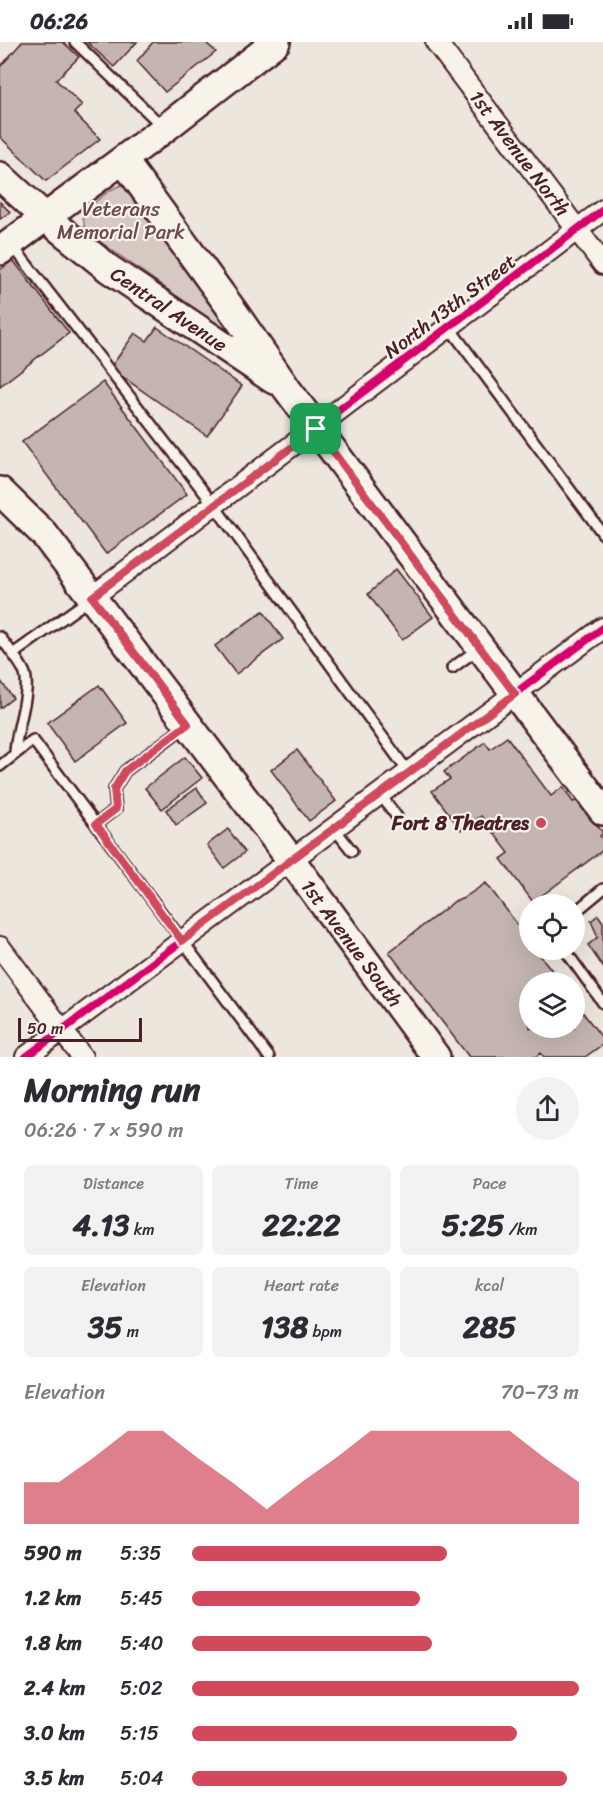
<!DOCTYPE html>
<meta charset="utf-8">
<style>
body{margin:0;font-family:Sriracha,sans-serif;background:#f2f2f3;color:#2b2b33;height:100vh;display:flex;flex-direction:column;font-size:22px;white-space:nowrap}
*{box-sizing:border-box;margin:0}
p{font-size:20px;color:#7c7c81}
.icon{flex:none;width:33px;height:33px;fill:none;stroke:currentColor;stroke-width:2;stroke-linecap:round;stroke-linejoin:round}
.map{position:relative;height:1015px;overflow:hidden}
.side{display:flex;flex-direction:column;background:#fff;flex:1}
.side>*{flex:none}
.buttons{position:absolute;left:519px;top:852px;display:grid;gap:12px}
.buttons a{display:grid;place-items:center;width:66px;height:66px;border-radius:50%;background:#fff;box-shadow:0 6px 24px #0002;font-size:30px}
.scale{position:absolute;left:18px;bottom:15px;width:124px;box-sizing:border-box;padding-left:6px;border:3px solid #4a1f2b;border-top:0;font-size:16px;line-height:21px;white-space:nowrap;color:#4a1f2b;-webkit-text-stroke:4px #f7f3e8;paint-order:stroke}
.pin{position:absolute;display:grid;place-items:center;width:51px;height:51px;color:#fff;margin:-26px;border-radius:12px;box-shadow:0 3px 9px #0006}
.round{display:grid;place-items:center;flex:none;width:63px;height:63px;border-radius:32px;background:#f2f2f3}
.summary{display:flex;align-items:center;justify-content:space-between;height:102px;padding:0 24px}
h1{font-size:33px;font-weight:700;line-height:45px}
.stats{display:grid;grid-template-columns:repeat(3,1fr);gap:9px;height:102px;padding:6px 24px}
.stats div{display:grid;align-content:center;border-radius:9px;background:#f2f2f3;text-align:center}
.stats b{font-size:30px;font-weight:700}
.stats small{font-size:16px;font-weight:400}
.stats p{font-size:16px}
.chart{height:168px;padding:12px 24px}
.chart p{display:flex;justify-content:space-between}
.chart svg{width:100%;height:108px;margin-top:6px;fill:#d1495b;opacity:.7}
ul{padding:0 24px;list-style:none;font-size:20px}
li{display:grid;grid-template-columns:96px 72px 1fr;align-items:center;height:45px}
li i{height:15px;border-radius:8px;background:#d1495b}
.status{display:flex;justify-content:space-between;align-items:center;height:42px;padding:0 30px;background:#fff;direction:ltr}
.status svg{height:16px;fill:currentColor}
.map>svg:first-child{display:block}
.green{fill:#d5c9c2;stroke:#907476;stroke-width:1.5}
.building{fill:#c4b5b0;stroke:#4a1f2b;stroke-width:1.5}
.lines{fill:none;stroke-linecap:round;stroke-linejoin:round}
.lane-casing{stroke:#4a1f2b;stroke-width:14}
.street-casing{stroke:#4a1f2b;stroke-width:24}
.secondary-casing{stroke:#4a1f2b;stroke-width:32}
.lane{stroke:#f7f3e8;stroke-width:9}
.street{stroke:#f7f3e8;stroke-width:20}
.secondary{stroke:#f7f3e8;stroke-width:27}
.cycleway-casing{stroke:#f7f3e8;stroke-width:11}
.cycleway{stroke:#d6006c;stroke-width:8}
.route-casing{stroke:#fff;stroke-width:12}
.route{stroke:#d1495b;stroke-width:8}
.poi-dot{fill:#d1495b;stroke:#f7f3e8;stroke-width:2}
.labels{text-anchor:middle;stroke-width:4.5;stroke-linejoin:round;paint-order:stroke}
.street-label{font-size:20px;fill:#4a1f2b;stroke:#f7f3e8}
.park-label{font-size:20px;fill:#6d4a51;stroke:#f7f3e8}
.poi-label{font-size:20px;font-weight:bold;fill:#4a1f2b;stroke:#f7f3e8;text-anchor:end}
</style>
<div class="status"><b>06:26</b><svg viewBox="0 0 49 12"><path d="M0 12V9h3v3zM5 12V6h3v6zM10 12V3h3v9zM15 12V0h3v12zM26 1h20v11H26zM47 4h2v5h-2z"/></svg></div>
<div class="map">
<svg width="603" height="1015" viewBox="0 0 603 1015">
<rect width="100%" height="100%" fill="#ece6dd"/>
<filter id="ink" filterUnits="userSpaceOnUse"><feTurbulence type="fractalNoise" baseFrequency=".0167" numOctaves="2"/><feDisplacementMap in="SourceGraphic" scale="12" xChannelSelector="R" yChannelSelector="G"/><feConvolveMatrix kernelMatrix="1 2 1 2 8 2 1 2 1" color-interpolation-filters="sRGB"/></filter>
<g filter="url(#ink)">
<path class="green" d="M126,142l105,138 -3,6 -9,-2 -124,-88 -10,-9 -2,-12c8,-13 27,-30 43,-33z"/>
<path class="building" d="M22,0h41l16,15 -23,23 26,25 -8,8 26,26 -54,42 -46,-44v-70z
M87,0h50l-23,25z
M153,0h52l11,10 -51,40 -28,-31z
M0,160l10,10 -10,7z
M13,218l56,73 -69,53v-116z
M157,285l85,59 -35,50 -97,-68 25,-35 12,8z
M103,340l84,112 -81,60 -84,-112z
M396,527l37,48 -31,23 -34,-46z
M263,569l20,28 -47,35 -21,-28z
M0,638l13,18 -13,10z
M99,643l28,38 -52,38 -28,-38z
M507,695l44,59 12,-9 10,15 6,-2 24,33 -3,3 3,3v11l-70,52 -32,-43 8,-6 -28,-37 -20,14 -29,-39 18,-12 -6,-7 41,-30 5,7z
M297,708l39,51 -27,20 -38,-51z
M185,715l17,21 -40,31 -17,-21z
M197,746l10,15 -31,22 -10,-15z
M228,787l17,23 -21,16 -17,-23z
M486,841l44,58v9h6l25,32h-31v46h44v-27l29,38v5l-18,13h-41l-3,-4 -5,4h-67l-80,-105 66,-51 7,-2z
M598,873l5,7v45l-15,-22 10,-8 -7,-16z"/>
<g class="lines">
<defs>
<path id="lane" d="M75,0l88,85
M12,203l202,260 195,268
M449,285l154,207
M0,595l13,17 77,-55
M13,612c4,6 10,13 12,20 6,20 -10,57 -10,80
M452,626l26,-19
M0,724l33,-26 236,317
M380,752l17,23
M96,782l20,-15 -2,-20 11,-18 61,-45
M334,786l18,23
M574,871l29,-24
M565,908l38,53"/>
<path id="street" d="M436,0l167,222
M92,555l511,-387
M0,905l82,110
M26,1015l577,-429"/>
<path id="secondary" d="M123,118l113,155 51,74 316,422
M0,134l46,42 63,51 165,111
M0,209l164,-122 112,-87
M0,449l44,43 247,326 145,197"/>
</defs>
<use href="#lane" class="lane-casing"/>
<use href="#street" class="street-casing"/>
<use href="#secondary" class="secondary-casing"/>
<use href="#lane" class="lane"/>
<use href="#street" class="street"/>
<use href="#secondary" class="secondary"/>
<defs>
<path id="cycleway" d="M92,555l511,-387
M26,1015l577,-429"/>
</defs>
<use href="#cycleway" class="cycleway-casing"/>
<use href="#cycleway" class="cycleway"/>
</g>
</g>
<g class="lines" filter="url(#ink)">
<defs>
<path id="route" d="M316,387l199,265 -333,247 -86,-117 20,-15 -2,-20 11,-18 63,-47 -96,-127z"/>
</defs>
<use href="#route" class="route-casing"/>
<use href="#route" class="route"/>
</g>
<circle class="poi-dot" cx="541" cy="781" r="6"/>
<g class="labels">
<g class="street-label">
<text transform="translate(520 111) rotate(53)" y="7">1st Avenue North</text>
<text transform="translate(450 264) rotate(-37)" y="7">North 13th Street</text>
<text transform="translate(169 267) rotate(34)" y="7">Central Avenue</text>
<text transform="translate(352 901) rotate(53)" y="7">1st Avenue South</text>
</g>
<g class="park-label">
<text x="121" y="174">Veterans<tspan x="121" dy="23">Memorial Park</tspan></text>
</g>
<g class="poi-label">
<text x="529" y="788">Fort 8 Theatres</text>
</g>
</g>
</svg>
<div class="buttons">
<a><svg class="icon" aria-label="locate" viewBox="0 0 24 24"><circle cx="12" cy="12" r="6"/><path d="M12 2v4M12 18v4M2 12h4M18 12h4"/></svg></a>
<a><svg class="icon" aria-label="layers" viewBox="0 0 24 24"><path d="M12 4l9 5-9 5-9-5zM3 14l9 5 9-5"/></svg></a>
</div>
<div class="scale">50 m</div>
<div class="pin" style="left:316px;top:387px;background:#1e9e55"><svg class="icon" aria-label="arrive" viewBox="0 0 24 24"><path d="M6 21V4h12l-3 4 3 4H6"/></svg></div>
</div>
<section class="side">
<div class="summary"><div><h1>Morning run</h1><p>06:26 · 7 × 590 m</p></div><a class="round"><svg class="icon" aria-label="share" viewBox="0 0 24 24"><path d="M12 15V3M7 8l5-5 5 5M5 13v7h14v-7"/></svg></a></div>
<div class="stats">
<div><p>Distance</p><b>4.13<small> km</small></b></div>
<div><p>Time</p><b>22:22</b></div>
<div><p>Pace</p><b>5:25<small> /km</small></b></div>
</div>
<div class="stats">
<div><p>Elevation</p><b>35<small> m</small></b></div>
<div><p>Heart rate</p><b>138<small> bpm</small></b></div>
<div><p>kcal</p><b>285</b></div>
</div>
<div class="chart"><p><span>Elevation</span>70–73 m</p>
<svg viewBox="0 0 160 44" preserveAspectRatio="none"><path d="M0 44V27L10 27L20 17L30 6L40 6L50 17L60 27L70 38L80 27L90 17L100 6L110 6L120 6L130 6L140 6L150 17L160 27V44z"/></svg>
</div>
<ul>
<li><b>590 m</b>5:35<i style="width:66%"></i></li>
<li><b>1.2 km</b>5:45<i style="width:59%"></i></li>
<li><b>1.8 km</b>5:40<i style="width:62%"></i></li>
<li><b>2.4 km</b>5:02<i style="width:100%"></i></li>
<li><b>3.0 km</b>5:15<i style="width:84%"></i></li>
<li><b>3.5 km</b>5:04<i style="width:97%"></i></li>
</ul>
</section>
